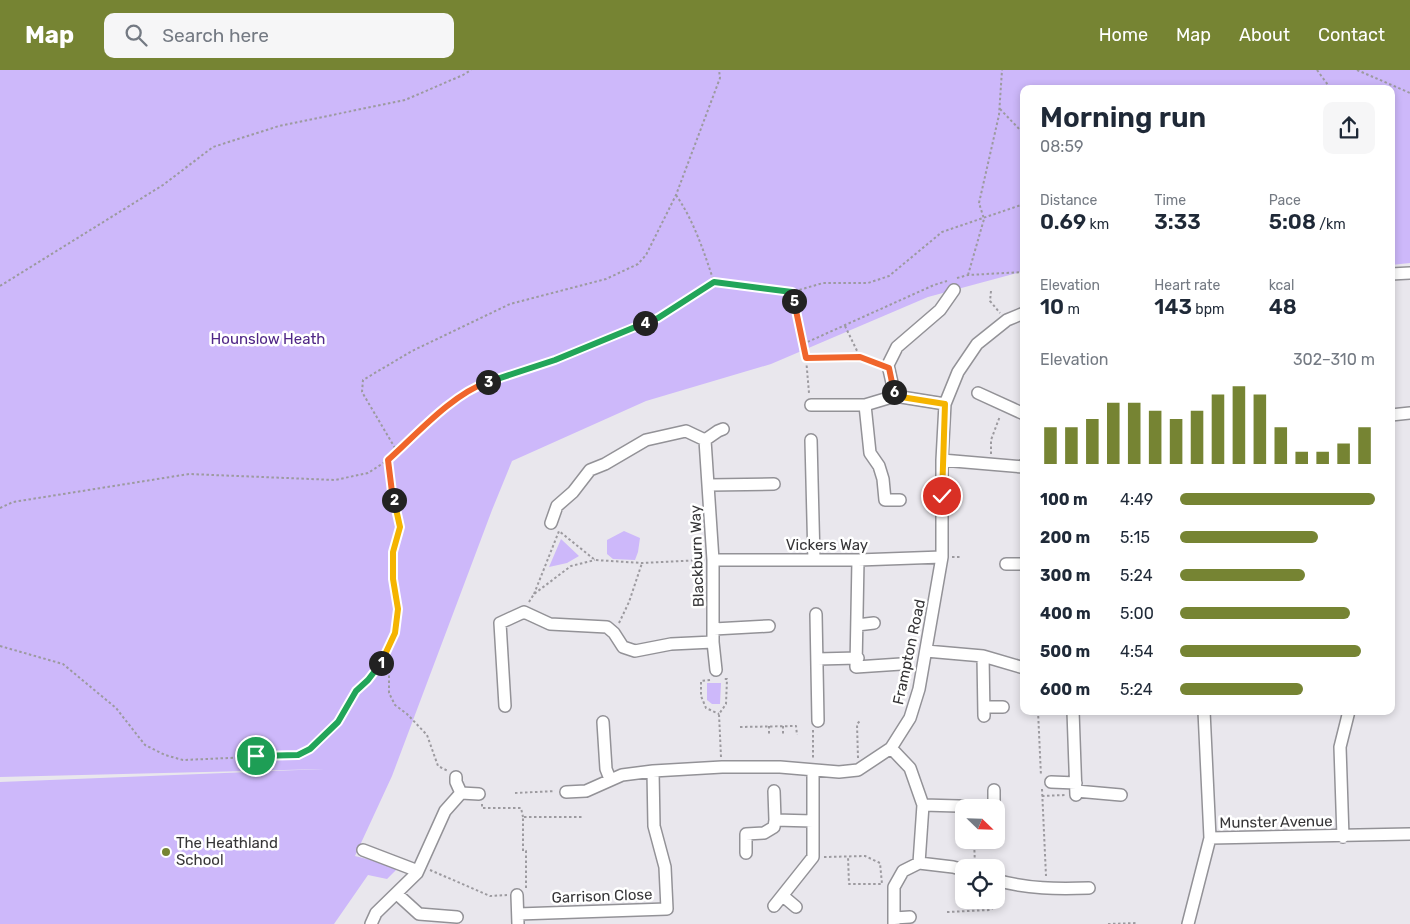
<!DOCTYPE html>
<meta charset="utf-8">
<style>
body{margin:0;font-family:Rubik,sans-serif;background:#f6f6f7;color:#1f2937;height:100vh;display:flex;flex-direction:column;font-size:19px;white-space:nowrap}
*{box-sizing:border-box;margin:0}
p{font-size:16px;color:#747a83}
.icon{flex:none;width:28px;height:28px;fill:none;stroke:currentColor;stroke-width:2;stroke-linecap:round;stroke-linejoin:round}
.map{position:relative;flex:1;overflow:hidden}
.side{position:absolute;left:1020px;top:15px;width:375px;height:630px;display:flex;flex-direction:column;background:#fff;border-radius:10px;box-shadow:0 2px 8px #0003}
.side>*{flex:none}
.needle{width:32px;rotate:113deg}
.tools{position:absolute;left:955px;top:729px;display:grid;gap:10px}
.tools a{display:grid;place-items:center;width:50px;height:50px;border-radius:10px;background:#fff;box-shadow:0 2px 8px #0003;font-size:25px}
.pin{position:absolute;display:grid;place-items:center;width:42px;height:42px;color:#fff;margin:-21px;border:2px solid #fff;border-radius:50%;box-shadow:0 1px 5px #0007}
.km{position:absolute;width:25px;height:25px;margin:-12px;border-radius:50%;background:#222;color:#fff;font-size:14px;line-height:25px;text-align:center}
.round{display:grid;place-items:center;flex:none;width:52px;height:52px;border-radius:10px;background:#f6f6f7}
.summary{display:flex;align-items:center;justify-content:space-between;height:85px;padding:0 20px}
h1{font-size:28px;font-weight:600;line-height:38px}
.figures{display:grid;grid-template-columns:repeat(3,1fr);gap:8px;height:85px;padding:5px 20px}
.figures div{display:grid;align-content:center}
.figures b{font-size:21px;font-weight:600}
.figures small{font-size:14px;font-weight:400}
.figures p{font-size:14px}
.chart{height:140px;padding:10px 20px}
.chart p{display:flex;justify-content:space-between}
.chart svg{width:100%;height:90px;margin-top:5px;stroke:#768433;stroke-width:6}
ul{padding:0 20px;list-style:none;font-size:16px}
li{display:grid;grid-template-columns:80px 60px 1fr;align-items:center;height:38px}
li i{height:12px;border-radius:6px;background:#768433}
header{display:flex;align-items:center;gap:30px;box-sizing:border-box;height:70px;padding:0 25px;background:#768433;color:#fff}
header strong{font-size:24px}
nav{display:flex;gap:28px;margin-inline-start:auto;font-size:18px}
.search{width:350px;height:45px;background:#f6f6f7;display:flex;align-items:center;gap:12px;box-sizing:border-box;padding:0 18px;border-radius:10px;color:#747a83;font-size:19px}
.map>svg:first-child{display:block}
.green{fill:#cdb8fa}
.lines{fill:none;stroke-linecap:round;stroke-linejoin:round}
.minor-casing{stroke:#939297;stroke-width:14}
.path{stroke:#9c9a9f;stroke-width:2;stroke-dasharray:2.5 2.5;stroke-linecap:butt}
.minor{stroke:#fff;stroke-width:11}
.split-1-casing{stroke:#fff;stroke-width:10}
.split-2-casing{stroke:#fff;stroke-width:10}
.split-3-casing{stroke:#fff;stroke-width:10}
.split-4-casing{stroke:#fff;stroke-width:10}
.split-5-casing{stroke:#fff;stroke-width:10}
.split-6-casing{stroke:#fff;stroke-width:10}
.split-7-casing{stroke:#fff;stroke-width:10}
.split-1{stroke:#22a559;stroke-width:6}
.split-2{stroke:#f5b400;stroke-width:6}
.split-3{stroke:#f0652b;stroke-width:6}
.split-4{stroke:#22a559;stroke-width:6}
.split-5{stroke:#22a559;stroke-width:6}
.split-6{stroke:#f0652b;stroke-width:6}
.split-7{stroke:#f5b400;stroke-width:6}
.poi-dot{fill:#768433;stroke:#fff;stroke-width:2}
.labels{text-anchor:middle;stroke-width:5;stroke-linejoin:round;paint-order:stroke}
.park-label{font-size:15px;fill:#502787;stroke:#fff}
.street-label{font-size:15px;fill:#363537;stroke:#fff}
.poi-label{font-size:15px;fill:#363537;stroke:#fff;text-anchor:start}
</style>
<header>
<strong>Map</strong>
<div class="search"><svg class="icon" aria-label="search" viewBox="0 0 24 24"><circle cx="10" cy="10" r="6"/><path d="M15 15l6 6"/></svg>Search here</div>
<nav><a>Home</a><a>Map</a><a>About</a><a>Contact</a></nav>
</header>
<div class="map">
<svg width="1410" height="854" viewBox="0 0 1410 854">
<rect width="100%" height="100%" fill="#e9e7ed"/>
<path class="green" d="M0,0h1410v193l-19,2v-176h-367v182l-96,26 -157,67 -125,37 -134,60 -20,49 -100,266 -37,80 44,11 -12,12 -19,-4 -34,49h-334v-142l324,-13 -324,8z
M624,461l16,7 -2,14 -3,8 -22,-1 -6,-5v-14z
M561,469l18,17 -12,7 -18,4z
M707,613h14l-1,21h-8l-5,-4z"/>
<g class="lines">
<defs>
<path id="minor" d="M1391,204l19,-1
M978,323l46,21
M895,326l-7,-31 9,-18 43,-37 14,-20
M811,335h54l30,-9 50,8
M865,335l5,48 9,13 4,13 2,21h15
M1391,345l19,-2
M811,370l3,120
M942,390l81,7 1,-2
M709,415l65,-1
M551,453l6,-17 16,-14 17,-22 15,-6 41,-24 40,-9 19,9
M713,490h145l84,-3
M858,490l-2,107 45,-3
M1006,494h18
M816,544l2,107
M857,555l17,-2
M714,559l55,-3
M926,581l57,5 41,12
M983,586l1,60
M817,589l41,-1
M716,600l-3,-28v-82l-8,-120 13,-9 5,-2
M505,636l-5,-83 24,-11 26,12 57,3 7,6 9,14 12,4 36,-7 42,-2
M984,637h19
M1073,641l3,84
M1204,641l6,127 200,-4
M603,652l3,47 4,10
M891,678l19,20 13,37 -4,58
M456,707v5l5,11
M1051,712l25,1
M1076,721l45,4
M566,722l20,-1 36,-16 31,-4 69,-4h58l59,5 19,-2 33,-22 19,-30 9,-29 23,-132v-97l3,-56 13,-32 19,-28 30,-24 17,-7
M923,735l71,2v-17
M775,750l38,1
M1343,767l-3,-90 9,-36
M363,780l55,21
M746,783v-19l18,-1 10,-6 1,-7 -1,-29
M996,810c32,9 61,9 93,8
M397,824l22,20 38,3
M517,825l1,29
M783,826l13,11
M774,836l39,-49v-87
M518,844l149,-5 -2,-42 -11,-41 -1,-55
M894,848l16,-1
M371,854l5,-11 41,-40 28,-62 16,-18 18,1
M894,854v-37l9,-16 16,-8 34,4 11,3
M1188,854l22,-86"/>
</defs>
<use href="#minor" class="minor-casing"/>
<path class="path" d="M1317,0l14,19
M1357,0l53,23
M1000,39l24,25
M676,125c18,26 28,57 38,87
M968,205l16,-56 -5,-16 20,-88 3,-45
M957,208l11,-3 56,-3
M0,216l163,-101 50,-38 66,-21 126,-26 58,-25 8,-5
M991,221l-1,10 10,12
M792,222l14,66 3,35
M845,256l15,31 17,6
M803,274l131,-59 13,-4
M806,288l54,-1
M991,384v-14l9,-24
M0,438l13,-6 176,-28 146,6 33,-7 20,-13 7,-12 -33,-56 1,-12 49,-29 98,-47 96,-25 32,-15 8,-9 30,-60 44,-117 -1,-8
M952,487h10
M534,524l25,-63 36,29 47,3 61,-3
M529,532l5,-8 37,-28 24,-6
M619,553l10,-21 13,-39
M0,576l63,18 53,44 29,37 20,10 18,5 115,-5 12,-6 28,-27 18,-31 22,-24 17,-34 3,-24 -5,-30v-28l8,-24 -2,-14 -7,-21 -4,-32 57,-52 33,-23 77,-25 103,-43 56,-35 78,10 31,-9h45l21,-7 53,-44 82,-28
M385,586l4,18v19l6,12 12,9 20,21 11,31 10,5
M710,610l-9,1v15l5,12 13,6
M1038,641l3,65
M769,656v8
M783,656v8
M740,657l56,-1 1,9
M813,660v28
M721,687l-2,-43 7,-10 1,-25h-4
M858,688l-1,-34 3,-3
M1042,719l4,87
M515,723l40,-2
M1042,726l23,-1
M482,734v4h39l2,9
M974,770l1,25
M824,787l41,-1 15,7 2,21h-33l-1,-28
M430,800l60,26 17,-1
M526,818v-37h-3v-34h59v-2
M947,842l43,-2 4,-3 6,-13
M1108,854l30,-1"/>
<use href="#minor" class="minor"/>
</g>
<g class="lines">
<defs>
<path id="split-1" d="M256,686l42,-1 12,-6 28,-27 18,-31 12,-11 13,-17"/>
<path id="split-2" d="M381,593l14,-30 3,-24 -5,-30v-27l7,-25 -6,-27"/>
<path id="split-3" d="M394,430l-2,-8 -4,-32c28,-25 64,-66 100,-78"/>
<path id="split-4" d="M488,312l67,-22 90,-37"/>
<path id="split-5" d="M645,253l13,-5 56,-36 78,10 2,9"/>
<path id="split-6" d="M794,231l12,57 54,-1 29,11 5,24"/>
<path id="split-7" d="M894,322l1,4 50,8 -3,92"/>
</defs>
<use href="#split-1" class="split-1-casing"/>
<use href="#split-2" class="split-2-casing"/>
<use href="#split-3" class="split-3-casing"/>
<use href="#split-4" class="split-4-casing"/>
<use href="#split-5" class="split-5-casing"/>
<use href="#split-6" class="split-6-casing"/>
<use href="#split-7" class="split-7-casing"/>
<use href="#split-1" class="split-1"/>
<use href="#split-2" class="split-2"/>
<use href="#split-3" class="split-3"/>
<use href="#split-4" class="split-4"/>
<use href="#split-5" class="split-5"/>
<use href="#split-6" class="split-6"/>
<use href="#split-7" class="split-7"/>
</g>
<circle class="poi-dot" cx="166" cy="782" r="5"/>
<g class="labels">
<g class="park-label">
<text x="268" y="274">Hounslow Heath</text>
</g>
<g class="street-label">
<text x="827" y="480">Vickers Way</text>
<text transform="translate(697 486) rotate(-92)" y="5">Blackburn Way</text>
<text transform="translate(909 582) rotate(-78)" y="5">Frampton Road</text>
<text transform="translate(1276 752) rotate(-1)" y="5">Munster Avenue</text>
<text transform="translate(602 826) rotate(-2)" y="5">Garrison Close</text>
</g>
<g class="poi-label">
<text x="176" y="778">The Heathland<tspan x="176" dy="17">School</tspan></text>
</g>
</g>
</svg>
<div class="tools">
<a><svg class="needle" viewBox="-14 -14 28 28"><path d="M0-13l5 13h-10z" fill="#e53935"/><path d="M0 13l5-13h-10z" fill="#747a83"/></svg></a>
<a><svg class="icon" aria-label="locate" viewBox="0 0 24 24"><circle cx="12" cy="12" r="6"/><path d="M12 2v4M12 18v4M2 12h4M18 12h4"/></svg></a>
</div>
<div class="pin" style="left:256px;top:686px;background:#1e9e55"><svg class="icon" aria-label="arrive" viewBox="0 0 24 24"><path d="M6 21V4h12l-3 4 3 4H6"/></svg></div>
<div class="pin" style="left:942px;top:426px;background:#d93025"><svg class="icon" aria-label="check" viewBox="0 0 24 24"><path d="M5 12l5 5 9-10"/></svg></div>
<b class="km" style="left:381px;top:593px">1</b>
<b class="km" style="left:394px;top:430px">2</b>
<b class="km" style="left:488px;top:312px">3</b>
<b class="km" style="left:645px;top:253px">4</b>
<b class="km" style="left:794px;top:231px">5</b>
<b class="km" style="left:894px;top:322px">6</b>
<section class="side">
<div class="summary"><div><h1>Morning run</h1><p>08:59</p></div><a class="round"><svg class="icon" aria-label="share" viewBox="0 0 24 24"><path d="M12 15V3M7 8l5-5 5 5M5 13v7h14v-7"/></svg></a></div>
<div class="figures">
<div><p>Distance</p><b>0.69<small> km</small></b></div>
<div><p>Time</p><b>3:33</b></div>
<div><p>Pace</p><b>5:08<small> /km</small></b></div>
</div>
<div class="figures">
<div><p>Elevation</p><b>10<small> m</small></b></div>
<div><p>Heart rate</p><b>143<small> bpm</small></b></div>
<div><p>kcal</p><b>48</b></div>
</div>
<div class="chart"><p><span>Elevation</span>302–310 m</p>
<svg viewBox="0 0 160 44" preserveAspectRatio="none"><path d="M5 44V26M15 44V26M25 44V22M35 44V14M45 44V14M55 44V18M65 44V22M75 44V18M85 44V10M95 44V6M105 44V10M115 44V26M125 44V38M135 44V38M145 44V34M155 44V26"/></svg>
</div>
<ul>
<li><b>100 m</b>4:49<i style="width:100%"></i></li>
<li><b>200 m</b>5:15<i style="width:71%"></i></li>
<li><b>300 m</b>5:24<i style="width:64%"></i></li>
<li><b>400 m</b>5:00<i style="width:87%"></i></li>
<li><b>500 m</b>4:54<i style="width:93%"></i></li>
<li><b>600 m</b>5:24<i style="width:63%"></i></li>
</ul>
</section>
</div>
